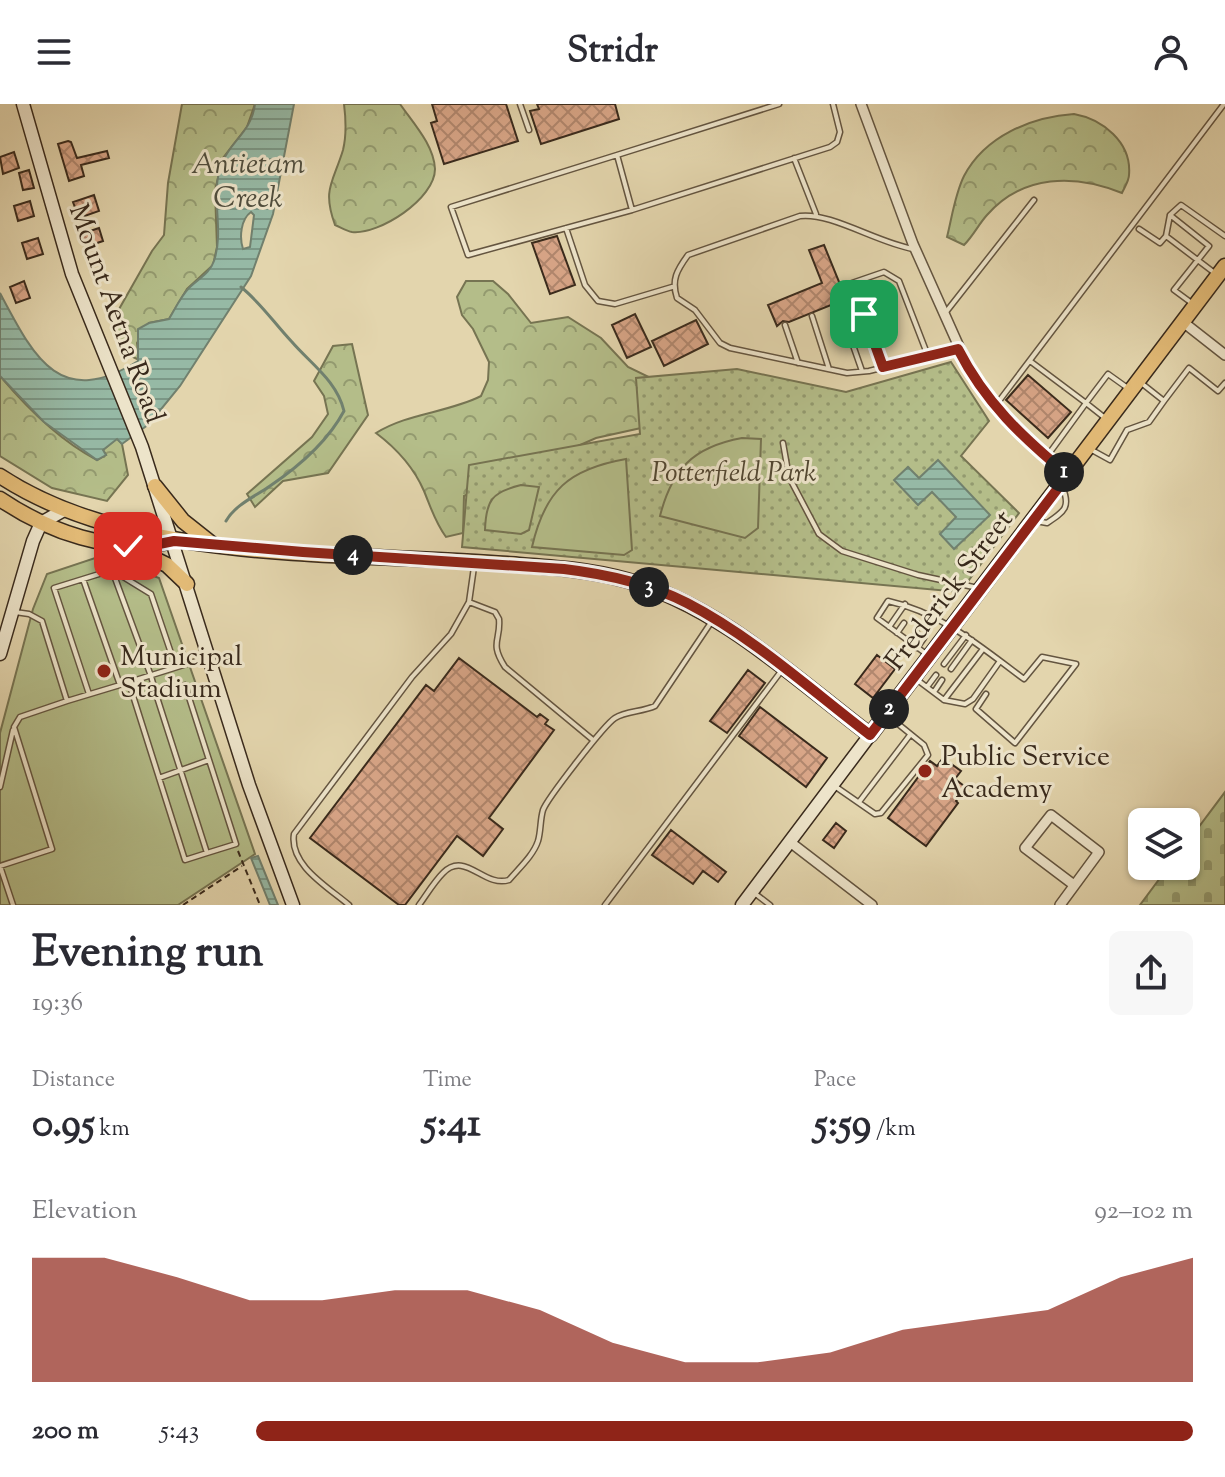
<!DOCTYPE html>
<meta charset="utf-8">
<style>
body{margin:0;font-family:"Sorts Mill Goudy",serif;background:#f7f7f7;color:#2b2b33;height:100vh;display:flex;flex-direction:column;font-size:30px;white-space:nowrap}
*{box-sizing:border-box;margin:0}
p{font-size:26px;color:#7c7c81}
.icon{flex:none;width:44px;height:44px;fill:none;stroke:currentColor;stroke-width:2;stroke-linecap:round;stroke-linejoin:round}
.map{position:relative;height:801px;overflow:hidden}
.side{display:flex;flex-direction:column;background:#fff;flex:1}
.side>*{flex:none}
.tools{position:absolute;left:1128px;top:704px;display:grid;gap:16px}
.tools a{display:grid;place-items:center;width:72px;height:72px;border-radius:12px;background:#fff;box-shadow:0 2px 6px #0004;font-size:40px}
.pin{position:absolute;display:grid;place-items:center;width:68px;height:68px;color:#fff;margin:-34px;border-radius:16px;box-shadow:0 4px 12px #0006}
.km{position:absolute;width:40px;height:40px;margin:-20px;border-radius:50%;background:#222;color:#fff;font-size:22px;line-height:40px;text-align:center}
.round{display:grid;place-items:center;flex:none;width:84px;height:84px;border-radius:12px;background:#f7f7f7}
.headline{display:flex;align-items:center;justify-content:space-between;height:136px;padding:0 32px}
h1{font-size:44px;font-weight:800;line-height:60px}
.stats{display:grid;grid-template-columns:repeat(3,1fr);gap:12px;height:136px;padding:8px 32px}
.stats div{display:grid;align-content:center}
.stats b{font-size:40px;font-weight:800}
.stats small{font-size:22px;font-weight:400}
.stats p{font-size:22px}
.chart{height:224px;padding:16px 32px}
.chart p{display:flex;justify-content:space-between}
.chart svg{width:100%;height:144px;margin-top:8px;fill:#8f2418;opacity:.7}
ul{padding:0 32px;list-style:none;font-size:26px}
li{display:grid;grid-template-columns:128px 96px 1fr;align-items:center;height:60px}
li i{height:20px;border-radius:10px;background:#8f2418}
header{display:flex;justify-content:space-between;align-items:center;height:104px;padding:0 32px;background:#fff;font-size:36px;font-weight:800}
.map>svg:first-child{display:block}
.forest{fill:url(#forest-crowns);stroke:#767452;stroke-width:2}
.cemetery{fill:url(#cemetery-stones);stroke:#767452;stroke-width:2}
.park{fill:url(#park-dots);stroke:#767452;stroke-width:2}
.garden{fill:#b4bd89;stroke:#767452;stroke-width:2}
.water{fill:url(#water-rules);stroke:#71806e;stroke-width:2;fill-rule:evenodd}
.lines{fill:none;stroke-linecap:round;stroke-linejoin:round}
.stream{stroke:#71806e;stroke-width:3}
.building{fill:url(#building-cross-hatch);stroke:#392a1c;stroke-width:2}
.lane-casing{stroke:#645540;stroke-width:7}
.street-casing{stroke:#645540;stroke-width:12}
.secondary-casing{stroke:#392a1c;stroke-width:15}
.primary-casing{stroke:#392a1c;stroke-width:17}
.path{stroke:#392a1c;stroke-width:2;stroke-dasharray:6 4;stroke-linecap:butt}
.lane{stroke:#ede4ca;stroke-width:4}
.street{stroke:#ede4ca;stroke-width:9}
.secondary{stroke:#ede4ca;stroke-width:12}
.primary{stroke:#e2ba76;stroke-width:14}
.route-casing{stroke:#fff;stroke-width:16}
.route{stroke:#8f2418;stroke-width:10}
.poi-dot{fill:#8f2418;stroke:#ede4ca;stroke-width:3}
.labels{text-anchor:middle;stroke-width:6;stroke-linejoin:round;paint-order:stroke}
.street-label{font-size:28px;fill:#392a1c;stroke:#ede4ca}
.park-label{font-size:28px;font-style:italic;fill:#524732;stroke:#ede4ca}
.poi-label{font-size:28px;fill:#392a1c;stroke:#ede4ca;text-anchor:start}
.water-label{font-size:30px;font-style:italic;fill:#504e3e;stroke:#ede4ca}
</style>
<header><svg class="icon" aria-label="menu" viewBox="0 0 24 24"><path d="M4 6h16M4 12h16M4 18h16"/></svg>Stridr<svg class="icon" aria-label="person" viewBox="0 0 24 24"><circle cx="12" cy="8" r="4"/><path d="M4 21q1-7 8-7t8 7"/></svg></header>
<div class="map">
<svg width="1225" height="801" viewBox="0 0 1225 801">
<defs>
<pattern id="forest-crowns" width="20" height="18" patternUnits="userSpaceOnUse" patternTransform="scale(2)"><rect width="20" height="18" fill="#b4bd89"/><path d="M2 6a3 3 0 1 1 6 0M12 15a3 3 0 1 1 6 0" fill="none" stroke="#939a6f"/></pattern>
<pattern id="cemetery-stones" width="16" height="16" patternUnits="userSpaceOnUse" patternTransform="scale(2)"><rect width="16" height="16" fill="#b4bd89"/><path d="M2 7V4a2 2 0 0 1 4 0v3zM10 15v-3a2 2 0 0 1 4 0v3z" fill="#939a6f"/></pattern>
<pattern id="park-dots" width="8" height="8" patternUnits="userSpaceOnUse" patternTransform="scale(2)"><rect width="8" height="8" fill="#b4bd89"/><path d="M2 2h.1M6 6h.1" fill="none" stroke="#939a6f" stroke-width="1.8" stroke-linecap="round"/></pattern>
<pattern id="water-rules" width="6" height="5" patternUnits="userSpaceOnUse" patternTransform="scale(2)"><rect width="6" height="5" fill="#96b9a5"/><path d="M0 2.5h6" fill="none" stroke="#7b9786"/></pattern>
<pattern id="building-cross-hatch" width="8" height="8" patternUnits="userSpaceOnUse" patternTransform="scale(2)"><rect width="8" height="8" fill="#d9a688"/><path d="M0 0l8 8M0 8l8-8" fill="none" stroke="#b1876e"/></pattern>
</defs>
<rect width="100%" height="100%" fill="#e3d5ad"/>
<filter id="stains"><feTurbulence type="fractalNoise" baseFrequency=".0025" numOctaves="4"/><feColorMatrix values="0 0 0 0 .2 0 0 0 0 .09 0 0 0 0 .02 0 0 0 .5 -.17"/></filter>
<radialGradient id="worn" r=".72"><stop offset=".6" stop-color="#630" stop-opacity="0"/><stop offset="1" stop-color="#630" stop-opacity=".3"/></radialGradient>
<path class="forest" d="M182,0h73l-8,23 -24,31 -8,32 2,57 -4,18 -26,24 -18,30 -20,4 -12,20 2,17 -18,-9 -7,-33 38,-67 12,-16 4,-52z
M344,0h56c13,19 34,41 35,65 0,30 -56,66 -83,63 -5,-1 -12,-5 -17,-7 -13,-36 -2,-42 8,-75 4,-16 3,-30 1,-46z
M1074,10c28,5 58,28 55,61 0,6 -5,13 -7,18 -47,-19 -99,-19 -135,22 -9,10 -13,20 -23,30l-17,-8c5,-20 8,-43 17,-61 21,-40 67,-59 110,-62z
M466,177h27l15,13 23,29 37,-6 33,21 27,29 68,33 -28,22 -72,16 -132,58 -1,37 -17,4c-11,-15 -15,-29 -22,-46 -10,-23 -28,-43 -48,-58 32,-20 71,-20 105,-37l7,-16 1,-18 -16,-33 -11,-14 -5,-18z
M352,240l16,71 -40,58 -45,8 -28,26 -8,-13 65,-57 16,-23 -4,-18 -10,-15 19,-35z
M0,272c27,32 60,65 97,84l9,-5 -3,-5 14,-12 5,6 6,31 -21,26 -55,-13 -52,-32z"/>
<path class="cemetery" d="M1225,688v113h-85l29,-39h17v-22z"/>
<path class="park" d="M951,258l38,59 -28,35 58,57 -59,79 -498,-45 7,-82 171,-31 -4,-56 101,-9 109,23z"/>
<path class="garden" d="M742,334l19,1 -3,89 -13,10 -85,-22c12,-47 33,-69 82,-78z
M626,355l6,91 -8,5 -92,-8c13,-57 37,-78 94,-88z
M521,381l18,2 -10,43 -8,4 -36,-4c1,-30 7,-38 36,-45z
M101,452l58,22 96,276 -77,51h-178v-172l33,-124 14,-35z"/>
<path class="water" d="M255,0h39l-21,110 -22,62 -71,110 -31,38 -27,20 -5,-5 -14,11 3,5 -9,5 -53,-38 -44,-46v-83c34,64 59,117 138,68v-32l11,-6 20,-4c6,-10 12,-23 20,-31 9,-9 21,-15 25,-27 11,-33 -5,-66 8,-98 8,-21 30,-32 33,-59zM251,108l3,3 -4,32 -7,2c-4,-12 -2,-30 8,-37z
M938,356l52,55 -36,34 -14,-15 16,-17 -24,-25 -14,13 -24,-25 14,-13 11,11z
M258,752l20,49h-8l-19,-47z"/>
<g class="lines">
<path class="stream" d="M226,417c9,-16 28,-24 44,-35 28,-19 58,-45 74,-75 -7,-30 -33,-47 -52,-69 -18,-19 -31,-39 -51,-55"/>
</g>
<path class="building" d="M432,0h74l12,37 -74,23 -13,-41 6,-2z
M537,0h78l4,15 -78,25 -11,-33 9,-2z
M68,37l3,1 6,16 30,-7 2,7 -28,7 3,11 -15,5 -11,-37z
M14,48l5,16 -16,6 -3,-17z
M29,66l5,18 -11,2 -4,-17z
M94,91l5,16 -20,7 -6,-16z
M30,97l4,15 -16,5 -4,-15z
M99,124l4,13 -18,6 -4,-13z
M557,132l18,49 -25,9 -18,-51z
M38,134l5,16 -16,5 -5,-16z
M824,141l22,54 -57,23 -6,-1 -6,5 -9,-21 54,-22 -13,-33z
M24,177l6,17 -14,5 -6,-16z
M635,210l16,33 -24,11 -15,-33z
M696,216l12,24 -44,22 -12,-25z
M1028,271l43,37 -23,26 -42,-38z
M877,551l18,14 -22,29 -18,-14z
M459,554l78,59 3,-3 8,6 -3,4 9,6 -65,88 14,11 -20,27 -26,-20 -52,69h-6l-89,-67 116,-153 8,6z
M748,566l17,13 -38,50 -17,-12z
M760,603l67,51 -21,29 -67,-51z
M943,654l18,13 -6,8 9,7 -6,8 2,2 -4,5 2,2 -32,43 -38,-28 42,-57 7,5z
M836,719l10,8 -12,17 -11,-8z
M671,726l55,42 -8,10 -15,-11 -10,13 -41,-29z"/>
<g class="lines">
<defs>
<path id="lane" d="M520,0l9,26
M779,0l-162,51 15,55 198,-63 7,-5 3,-10 -7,-28
M617,51l-166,52 17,48 164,-45
M794,54l22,56
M1170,111l39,31 -35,44 19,14
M566,124l19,57 13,16 17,3 57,-17
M1139,125l21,14 6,-7
M913,145c-35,-6 -83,-37 -113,-33l-112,39c-11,15 -17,25 -11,43l18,12 25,33 10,5 117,25 22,-2 89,-22
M1216,170l-50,-38 4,-21 11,-10 44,31
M840,204l22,63
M946,208l88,-112
M812,212l17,53
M785,221l13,38
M1030,257l56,42 -38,52
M883,263l-31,-84 32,-11 15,9 29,75
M1140,278l24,19 25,-33 29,23 7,-8
M996,301l228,-301
M1105,314l-19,-15 22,-29 21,15
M783,339l6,34 30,57 23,17 76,24 60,13
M1090,345l20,11 17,-30 22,-8 15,-21
M1036,417l11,2c18,-12 24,-16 15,-37
M112,466l39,106 5,18 51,159 29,-9 -51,-159 -29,9
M83,475l37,106 86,-27
M469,498l26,10 4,7c2,22 -10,23 6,48l88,73
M15,508l14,2 13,7 25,80 53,-16
M925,518l5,-7
M889,523l16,-23
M897,529l7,-10
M910,538l7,-9
M917,544l7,-10
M925,549l-48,-35 11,-17c54,12 93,46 136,78l18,-22 34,7 -61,79 -39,-34 10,-15
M944,560l22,-29
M951,565l21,-29
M916,575l28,21 39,-51
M129,579l56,177 22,-7
M927,583l9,-12
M934,588l8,-12
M89,590l-35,-106 58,-18 39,24 20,59 -26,8
M944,596l21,4 8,-5 27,-38
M159,674l50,-18
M0,683l13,-57
M836,683l39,27 6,-1 47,-58 -4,-10 -37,-30
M859,698l51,-67
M753,788l17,13
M13,801l-13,-39 52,-17 -38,-122 6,-10 47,-16
M349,801c-21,-18 -60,-40 -55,-71l118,-157 39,-43 18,-32 5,-35
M419,801c8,-11 15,-23 24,-32 22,-23 41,15 66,7 10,-12 24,-24 29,-39 3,-10 2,-21 5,-31 4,-11 61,-85 72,-92 11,-7 27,-6 40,-12l57,-85
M605,801l177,-235"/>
<path id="street" d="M861,0l52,140 60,134 35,44 60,53
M1183,218l42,33
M790,738l82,63
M1060,801l39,-53 -48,-37 -26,33 49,37"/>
<path id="secondary" d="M23,0l49,170 70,173 107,338 44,120
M0,550l33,-113 8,-18 23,-13
M742,801l128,-170"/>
<path id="primary" d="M0,372c137,90 347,75 507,88 40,3 80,5 119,16 91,24 170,99 244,155l355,-469
M155,382l28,35 29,23
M0,395c49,33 111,55 169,43
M132,444l35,17 20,19"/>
</defs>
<use href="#lane" class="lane-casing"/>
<use href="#street" class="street-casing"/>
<use href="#secondary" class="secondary-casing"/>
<use href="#primary" class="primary-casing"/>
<path class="path" d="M238,747l22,54
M183,801l59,-39"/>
<use href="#lane" class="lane"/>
<use href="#street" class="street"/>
<use href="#secondary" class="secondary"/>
<use href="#primary" class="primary"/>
</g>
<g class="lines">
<defs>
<path id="route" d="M128,442h21l25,-5 129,11 261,17c42,5 84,14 123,34 66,34 124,87 183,132l198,-260c-46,-38 -83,-73 -110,-126l-75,18 -19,-53"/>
</defs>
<use href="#route" class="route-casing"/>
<use href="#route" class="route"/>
</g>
<g class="poi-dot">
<circle cx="104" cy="567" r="8"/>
<circle cx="925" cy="667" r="8"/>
</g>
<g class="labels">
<g class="street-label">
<text transform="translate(118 209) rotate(70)" y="10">Mount Aetna Road</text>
<text transform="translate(948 485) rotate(-53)" y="10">Frederick Street</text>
</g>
<g class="park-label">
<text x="734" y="377">Potterfield Park</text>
</g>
<g class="poi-label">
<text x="120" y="561">Municipal<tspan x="120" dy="32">Stadium</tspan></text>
<text x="941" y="661">Public Service<tspan x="941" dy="32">Academy</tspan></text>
</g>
<g class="water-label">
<text x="248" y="69">Antietam<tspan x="248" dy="34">Creek</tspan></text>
</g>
</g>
<rect width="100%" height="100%" filter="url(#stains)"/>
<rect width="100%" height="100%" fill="url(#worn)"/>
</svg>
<div class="tools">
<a><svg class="icon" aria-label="layers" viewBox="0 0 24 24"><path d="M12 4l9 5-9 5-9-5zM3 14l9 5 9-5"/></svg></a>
</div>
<div class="pin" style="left:864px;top:210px;background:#1e9e55"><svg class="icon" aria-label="arrive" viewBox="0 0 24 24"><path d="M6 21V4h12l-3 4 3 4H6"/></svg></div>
<div class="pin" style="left:128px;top:442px;background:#d93025"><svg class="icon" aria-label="check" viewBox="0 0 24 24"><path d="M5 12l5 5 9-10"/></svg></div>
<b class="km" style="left:1064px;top:368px">1</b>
<b class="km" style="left:889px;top:605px">2</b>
<b class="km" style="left:649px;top:483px">3</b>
<b class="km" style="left:353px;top:451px">4</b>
</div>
<section class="side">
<div class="headline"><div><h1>Evening run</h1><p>19:36</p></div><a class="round"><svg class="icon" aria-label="share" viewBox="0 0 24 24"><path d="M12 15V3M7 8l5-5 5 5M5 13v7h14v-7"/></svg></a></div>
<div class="stats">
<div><p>Distance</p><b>0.95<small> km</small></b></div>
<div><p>Time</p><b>5:41</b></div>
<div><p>Pace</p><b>5:59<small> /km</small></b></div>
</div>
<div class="chart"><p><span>Elevation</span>92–102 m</p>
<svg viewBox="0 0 160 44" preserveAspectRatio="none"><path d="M0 44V6L10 6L20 12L30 19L40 19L50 16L60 16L70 22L80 32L90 38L100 38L110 35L120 28L130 25L140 22L150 12L160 6V44z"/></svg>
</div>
<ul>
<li><b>200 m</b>5:43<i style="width:100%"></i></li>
</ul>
</section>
